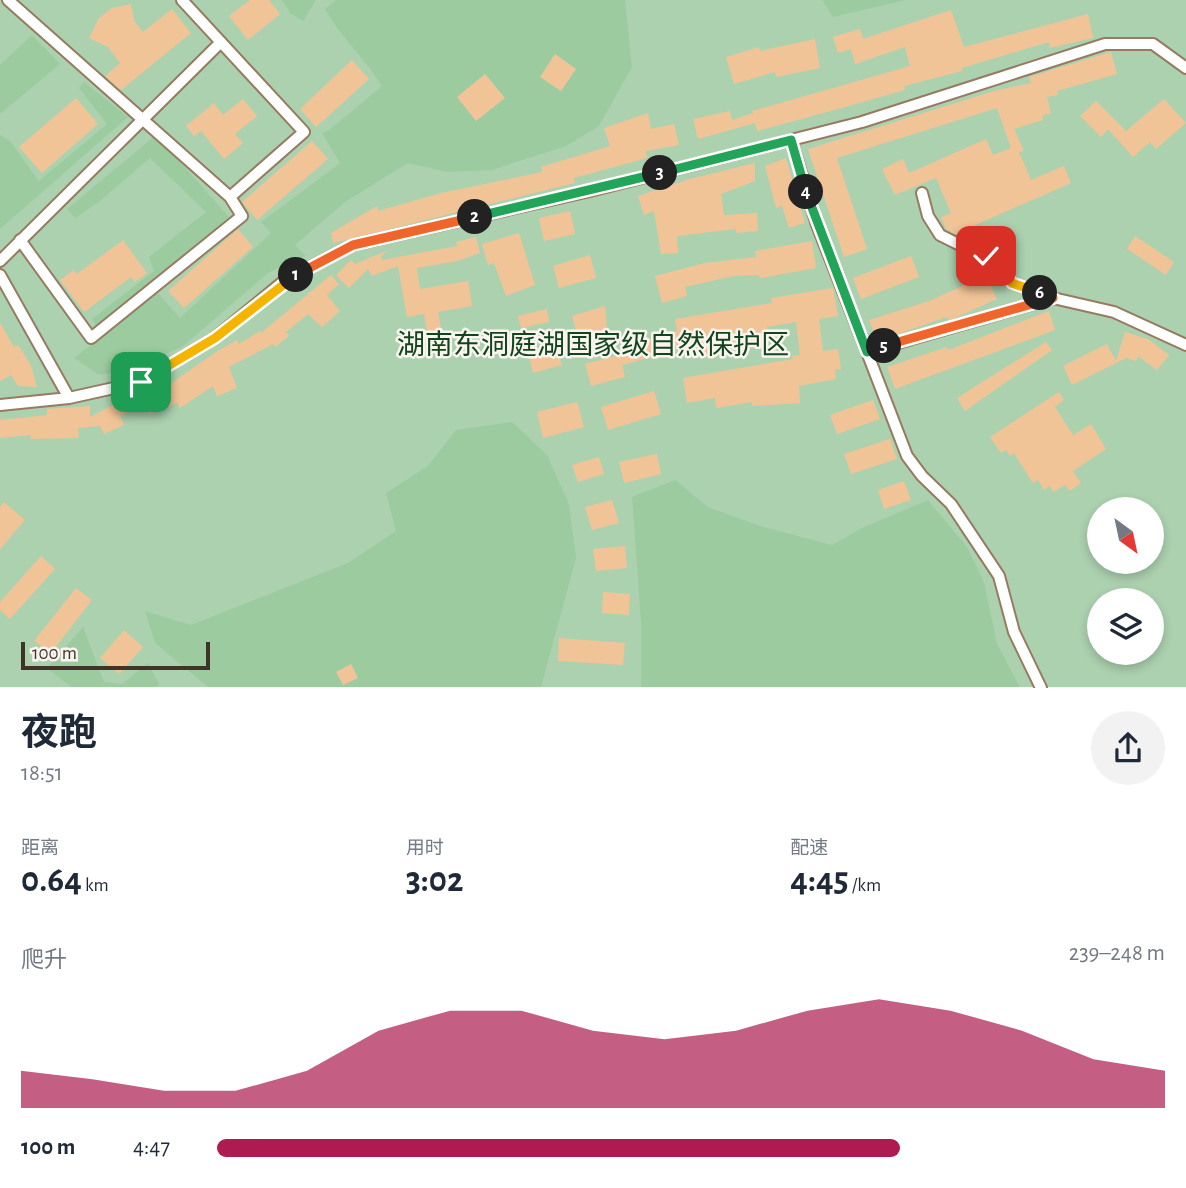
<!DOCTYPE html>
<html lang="zh">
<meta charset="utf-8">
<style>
body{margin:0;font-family:"Alegreya Sans","Noto Sans SC",sans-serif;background:#f2f2f3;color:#1f2937;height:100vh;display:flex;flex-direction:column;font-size:26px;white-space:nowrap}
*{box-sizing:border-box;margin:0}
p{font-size:23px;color:#747a83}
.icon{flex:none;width:38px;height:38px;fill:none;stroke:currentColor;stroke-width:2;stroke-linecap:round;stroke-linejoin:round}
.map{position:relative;height:688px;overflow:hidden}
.drawer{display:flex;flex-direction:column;background:#fff;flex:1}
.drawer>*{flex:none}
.needle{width:46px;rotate:147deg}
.controls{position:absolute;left:1087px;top:497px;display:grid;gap:14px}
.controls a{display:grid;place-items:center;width:77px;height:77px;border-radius:50%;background:#fff;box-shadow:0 4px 10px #0003;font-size:35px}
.scale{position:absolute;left:21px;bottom:18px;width:189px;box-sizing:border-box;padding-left:7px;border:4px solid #403429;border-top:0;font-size:19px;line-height:24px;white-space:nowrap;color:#403429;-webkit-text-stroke:5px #faf4ef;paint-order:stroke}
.pin{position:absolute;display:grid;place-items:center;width:60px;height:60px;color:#fff;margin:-30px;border-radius:14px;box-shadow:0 4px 10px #0006}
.km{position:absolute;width:35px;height:35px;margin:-18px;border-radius:50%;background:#222;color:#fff;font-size:19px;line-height:35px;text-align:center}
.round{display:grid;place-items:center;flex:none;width:74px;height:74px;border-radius:37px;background:#f2f2f3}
.head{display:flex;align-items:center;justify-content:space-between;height:119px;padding:0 21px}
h1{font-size:38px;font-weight:700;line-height:52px}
.figures{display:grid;grid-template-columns:repeat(3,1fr);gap:10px;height:119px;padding:7px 21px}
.figures div{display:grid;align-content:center}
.figures b{font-size:35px;font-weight:700}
.figures small{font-size:19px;font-weight:400}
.figures p{font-size:19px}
.chart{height:196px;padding:14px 21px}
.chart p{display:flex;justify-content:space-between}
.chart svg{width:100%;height:126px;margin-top:7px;fill:#ad1b50;opacity:.7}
ul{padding:0 21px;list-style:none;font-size:23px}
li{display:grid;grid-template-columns:112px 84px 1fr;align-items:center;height:52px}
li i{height:18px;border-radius:9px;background:#ad1b50}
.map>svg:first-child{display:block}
.green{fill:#acd1af;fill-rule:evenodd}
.forest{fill:#9ccba0}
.building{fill:#f1c498}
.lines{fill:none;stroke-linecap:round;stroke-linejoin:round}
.street-casing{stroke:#967b61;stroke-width:14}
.street{stroke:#fff;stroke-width:10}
.split-1-casing{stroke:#fff;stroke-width:14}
.split-2-casing{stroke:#fff;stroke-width:14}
.split-3-casing{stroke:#fff;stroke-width:14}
.split-4-casing{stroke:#fff;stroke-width:14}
.split-5-casing{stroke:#fff;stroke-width:14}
.split-6-casing{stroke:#fff;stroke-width:14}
.split-7-casing{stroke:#fff;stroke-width:14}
.split-1{stroke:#f5b400;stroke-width:9}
.split-2{stroke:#f0652b;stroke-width:9}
.split-3{stroke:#22a559;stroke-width:9}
.split-4{stroke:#22a559;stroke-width:9}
.split-5{stroke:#22a559;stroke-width:9}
.split-6{stroke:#f0652b;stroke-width:9}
.split-7{stroke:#f5b400;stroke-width:9}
.labels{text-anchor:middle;stroke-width:5;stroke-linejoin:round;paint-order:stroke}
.park-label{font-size:28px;fill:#12451d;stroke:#faf4ef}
</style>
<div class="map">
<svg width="1186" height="688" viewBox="0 0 1186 688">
<rect width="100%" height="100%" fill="#faf4ef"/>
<path class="green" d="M0,0h1186v687h-1186zM1099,509h53v53h-53zM1099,600h53v53h-53z"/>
<path class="forest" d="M282,0h34l-13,21 -13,-8z
M336,0h289l7,67 -33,59 -33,20 -74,24 -44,2 -40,-9 -63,39 -50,43 11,11 -38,17 -86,74 -58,24 -25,4 -25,-17 84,-65 22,25 91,-85 -10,-11 79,-59 -18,-30 7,-3 53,-44c-17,-28 -41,-48 -57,-77z
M822,0h84l-73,17z
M32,35l28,29 -60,50v-49z
M84,82l44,35 -128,112v-94l10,6 29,40 68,-57 -28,-36z
M156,135l73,82 -132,110 -5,-8 62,-48 -5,-14 57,-45 -56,-54 -50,43 -25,17 -8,-9z
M512,422l35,33 22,49 7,54 -35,129h-333l-53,-44 -10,-32 46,14 157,-62 48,-32 -10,-38 42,-27 28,-36z
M675,480l33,27 52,19 72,19 30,-17 66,-28 39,47 17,35 13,62 23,43h-379v-64l-9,-126z
M83,627l21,55 18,2 26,-21 11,21 -2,3h-86l-24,-19z"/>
<path class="building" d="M250,0h19l11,14 -32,26 -19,-24z
M131,4l3,17 9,11 29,-23 19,24 -70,57 -16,-14 15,-13 -12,-16 -19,-9 10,-20 13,-10z
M951,10l13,37 124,-33 5,24 -43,10 -1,-6 -87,26v3l-58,15 1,4 -60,17 -88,24 -2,-8 -57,16 -5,-20 37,-8 2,9 21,-7 -1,-2 158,-45 -5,-19 -50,17 -4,-15 -13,4 -5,-16 27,-8 3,10z
M815,39l5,29 -44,9 -1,-5 -41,12 -8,-27 33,-10 1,4z
M1111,52l6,22 -60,17 1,4 -11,2 4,16 -9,3 1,4 -29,9 10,22 -5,1 12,28 33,-14 7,17 -116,51 -9,-5 -5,-12 10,-4 -15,-35 -41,17 -13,-26 21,-10 6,14 77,-34 7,16 18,-7 -14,-40 -160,50 30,91 -23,8 -36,-108 186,-58 37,-8 -2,-6z
M555,54l21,15 -15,22 -21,-14z
M352,60l17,19 -53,48 -16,-18z
M485,74l20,24 -29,23 -19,-24z
M76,98l22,26 -56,49 -23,-26z
M243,99l14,17 -22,18 8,9 -19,16 -23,-28 -7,5 -8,-10 28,-23 9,12z
M1164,99l22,24 -30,26 -6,-7 -17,15 -25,-28 -7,8 -21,-21 16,-15 30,30z
M648,113l3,16 23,-5 5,21 -33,6 1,7 -73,20 1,5 -242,60 -2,-10 46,-27 1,5 63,-18 101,-21 -1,-5 69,-21 -6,-18z
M312,141l16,18 -71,61 -15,-18z
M786,158l19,65 -16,5 -7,-22 -6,2 -11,-42z
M755,163v18l-34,13 3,21 33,-2 1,18 -22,2v-4l-59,7 1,17 -17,1 -7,-43 -10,4 -6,-19 52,-17z
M570,211l5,23 -31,7 -5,-23z
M238,229l15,18 -69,61 -16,-17z
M519,233l16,52 -29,11 -12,-33 -6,2 -6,-21z
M1135,236l39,26 -8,13 -39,-26z
M476,237l4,16 -23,8 -40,7 3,21 48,-8 4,25 -34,6 5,27 -14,3 -5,-28 -17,3 -9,-51 -26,10 -4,-7 -19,19 -13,-13 15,-15 4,4 31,-13 -5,6 1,3 75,-14 -1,-4z
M123,240l24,33 -12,9 -4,-5 -47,35 -24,-32 14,-10 3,4z
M812,241l4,27 -56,10 -1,-3 -26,1 -48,11 2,9 -25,7 -7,-27 50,-13 51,-6 -1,-6z
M590,255l6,23 -37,10 -6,-22z
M911,256l8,21 -58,22 -8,-21z
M331,275l8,9 -12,11 13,16 -18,16 -14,-13 -22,18 3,4 -14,11 -2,-3 -44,23 8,21 -20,8 -4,-10 -33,22 -3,-5 -28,11 -5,-10 -24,12 4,9 -20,9 -4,-8 -22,2 1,10 -48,1v-4l-31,3v-18l47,-5v-6l43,-3v11l46,-24 2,3 24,-11 2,3 55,-38 18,-10 2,4 21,-13 1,2z
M986,275l11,24 -47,21 -3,-3 -70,24 -8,-21 60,-19z
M833,288l5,28 -19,3 4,32 15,-2 3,20 -6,1 1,9 -37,7 1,17 -48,3v-4l-36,6 -1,-10 -28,5 -4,-25 110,-19 -1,-3 8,-1 -4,-33 -29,5 3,14 -73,17 -3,-14 -21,3 1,4 -52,14 3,12 -34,9 -6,-22 46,-12 -2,-8 48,-13 -2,-12 97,-16 -1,-5z
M605,306l2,22 -29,9 -6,-21z
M547,309l2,13 -28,6 -3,-12z
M1049,311l6,19 -160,59 -8,-22 60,-20 1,3z
M0,323l14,24 4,-2 13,20 6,22 -19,-1 -7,-11 -11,6z
M1125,332l23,7 21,16 -12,15 -19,-14 -2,5 -10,-3 -54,27 -9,-19 44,-22 9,17z
M1046,342l6,8 -87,61 -8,-13z
M557,349l5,16 -29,8 -4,-17z
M654,391l7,23 -53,16 -7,-23z
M1059,392l5,8 -9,7 18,28 18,-11 15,25 -33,22 8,12 -11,8 -5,-6 -12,7 -3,-6 -6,4 -6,-10 -5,3 -19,-30 -4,3 -4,-6 -5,3 -11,-16z
M873,400l7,19 -43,15 -7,-19z
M577,402l7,25 -41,11 -6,-26z
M890,439l7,20 -46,15 -7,-20z
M657,454l4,20 -37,9 -5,-21z
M599,457l5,17 -26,8 -6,-17z
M904,481l7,19 -27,9 -6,-19z
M612,500l7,23 -27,7 -7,-23z
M4,502l21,18 -25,29v-42z
M625,546l2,22 -31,3 -3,-22z
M41,556l14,13 -45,50 -10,-9v-8z
M76,588l16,12 -41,53 -17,-12z
M603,592l27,2 -1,21 -27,-2z
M124,630l19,17 -24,27 -19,-16z
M559,638l66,5 -2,22 -65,-4z
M351,664l7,14 -15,7 -7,-13z"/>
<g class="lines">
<defs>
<path id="street" d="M8,0l222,197 74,-65 -122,-132
M791,140l26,85 50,127 186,-54 61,14 72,33
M922,193l6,23 12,19 60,30 12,18 41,15
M20,240l71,98 151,-122 -12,-19
M0,261l221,-219
M0,275l69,123 72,-16 74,-44 69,-57 69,-36 237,-54 272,-69 243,-78h48l33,24
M867,352l40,104 15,20 29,28 48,72 15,56 27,56
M0,405l69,-7"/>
</defs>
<use href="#street" class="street-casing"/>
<use href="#street" class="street"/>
</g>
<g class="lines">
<defs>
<path id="split-1" d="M141,382l74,-44 81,-63"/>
<path id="split-2" d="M296,275l57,-30 122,-28"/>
<path id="split-3" d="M475,217l185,-44"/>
<path id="split-4" d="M660,173l131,-33 15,52"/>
<path id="split-5" d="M806,192l61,160 17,-6"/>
<path id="split-6" d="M884,346l169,-48 -13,-5"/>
<path id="split-7" d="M986,256l14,9 12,18 28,10"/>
</defs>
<use href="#split-1" class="split-1-casing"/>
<use href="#split-2" class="split-2-casing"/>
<use href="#split-3" class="split-3-casing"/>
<use href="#split-4" class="split-4-casing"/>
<use href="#split-5" class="split-5-casing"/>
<use href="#split-6" class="split-6-casing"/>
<use href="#split-7" class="split-7-casing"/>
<use href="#split-1" class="split-1"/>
<use href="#split-2" class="split-2"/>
<use href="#split-3" class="split-3"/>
<use href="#split-4" class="split-4"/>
<use href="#split-5" class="split-5"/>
<use href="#split-6" class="split-6"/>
<use href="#split-7" class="split-7"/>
</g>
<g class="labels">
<g class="park-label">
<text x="593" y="354">湖南东洞庭湖国家级自然保护区</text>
</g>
</g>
</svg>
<div class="controls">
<a><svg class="needle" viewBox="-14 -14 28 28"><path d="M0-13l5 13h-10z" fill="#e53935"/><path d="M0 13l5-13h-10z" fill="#747a83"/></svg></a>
<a><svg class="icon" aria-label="layers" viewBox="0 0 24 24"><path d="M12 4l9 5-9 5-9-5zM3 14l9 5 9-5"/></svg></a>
</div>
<div class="scale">100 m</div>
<div class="pin" style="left:141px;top:382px;background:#1e9e55"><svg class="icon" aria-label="arrive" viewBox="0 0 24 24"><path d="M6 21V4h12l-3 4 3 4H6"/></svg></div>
<div class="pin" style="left:986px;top:256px;background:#d93025"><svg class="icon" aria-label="check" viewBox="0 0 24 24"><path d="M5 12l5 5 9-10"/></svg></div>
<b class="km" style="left:296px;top:275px">1</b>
<b class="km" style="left:475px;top:217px">2</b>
<b class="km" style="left:660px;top:173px">3</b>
<b class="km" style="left:806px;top:192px">4</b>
<b class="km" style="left:884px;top:346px">5</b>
<b class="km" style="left:1040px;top:293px">6</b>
</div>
<section class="drawer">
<div class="head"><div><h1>夜跑</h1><p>18:51</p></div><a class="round"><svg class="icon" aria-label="share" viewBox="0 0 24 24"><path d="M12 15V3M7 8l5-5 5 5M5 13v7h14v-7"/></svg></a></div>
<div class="figures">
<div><p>距离</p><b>0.64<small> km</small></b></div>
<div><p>用时</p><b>3:02</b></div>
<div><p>配速</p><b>4:45<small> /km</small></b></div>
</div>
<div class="chart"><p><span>爬升</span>239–248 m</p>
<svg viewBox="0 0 160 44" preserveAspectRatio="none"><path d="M0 44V31L10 34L20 38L30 38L40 31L50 17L60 10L70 10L80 17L90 20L100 17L110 10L120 6L130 10L140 17L150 27L160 31V44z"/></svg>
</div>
<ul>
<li><b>100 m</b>4:47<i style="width:72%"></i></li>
</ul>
</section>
